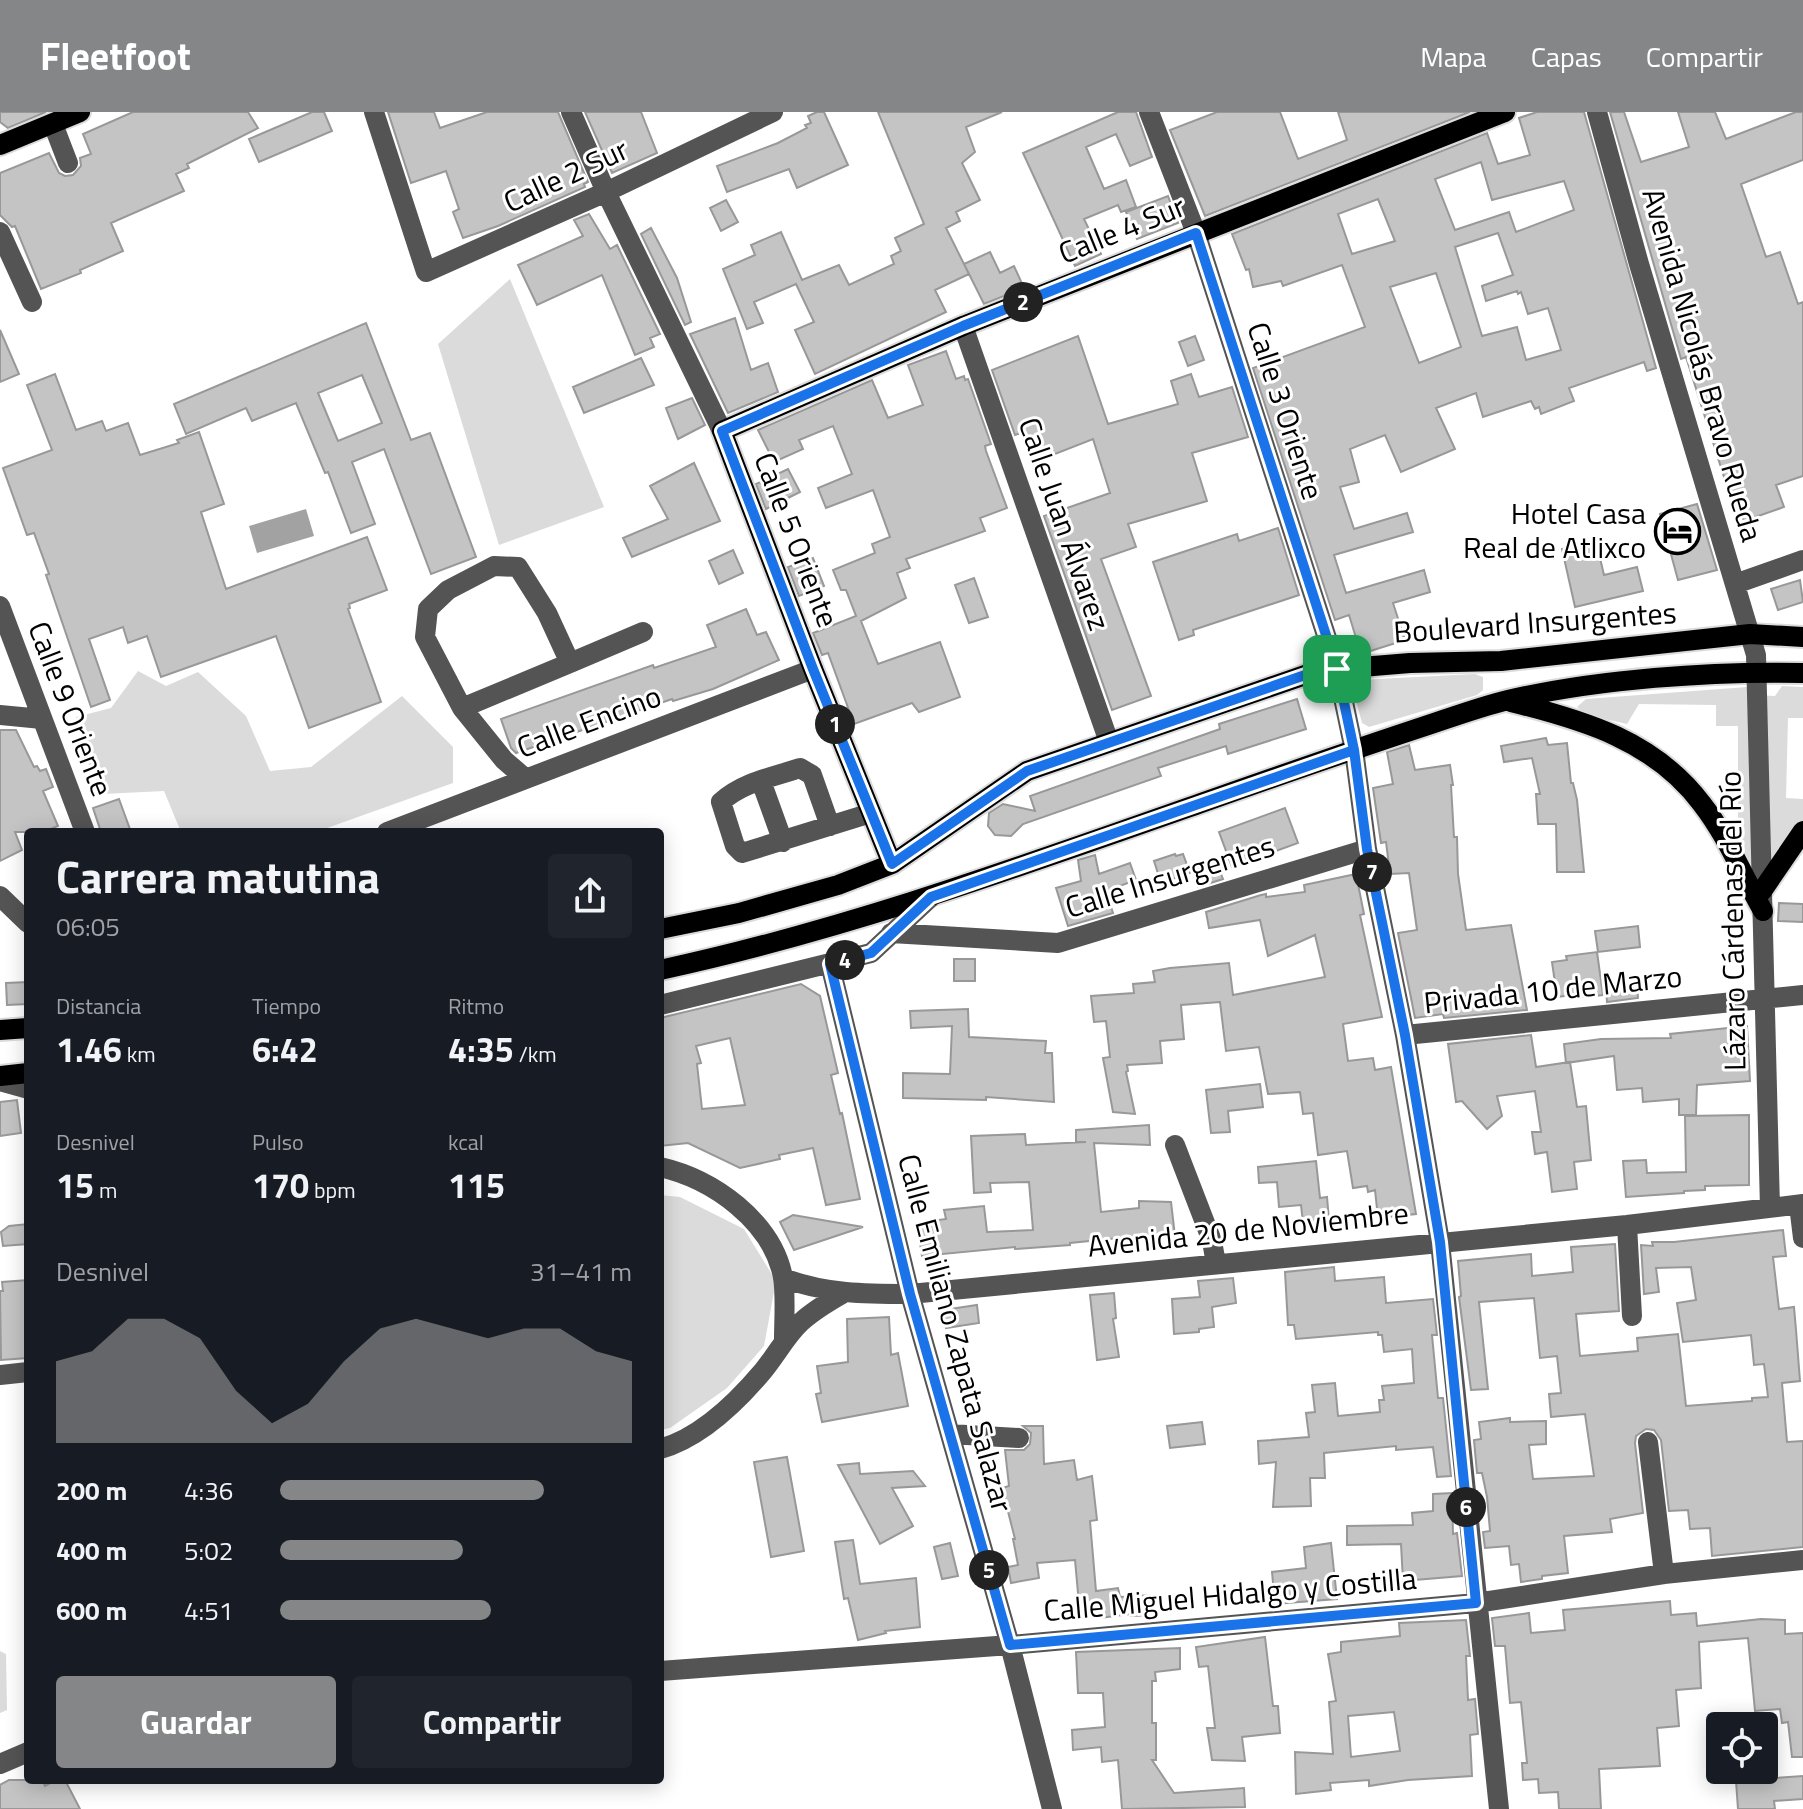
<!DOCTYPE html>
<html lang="es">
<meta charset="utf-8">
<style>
body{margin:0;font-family:"Titillium Web",sans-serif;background:#20242c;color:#f1f3f6;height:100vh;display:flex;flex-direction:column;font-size:30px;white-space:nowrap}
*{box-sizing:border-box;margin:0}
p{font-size:26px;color:#9ea1a6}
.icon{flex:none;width:44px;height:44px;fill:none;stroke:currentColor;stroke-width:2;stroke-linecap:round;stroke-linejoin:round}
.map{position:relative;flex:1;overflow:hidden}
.sheet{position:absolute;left:24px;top:716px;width:640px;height:956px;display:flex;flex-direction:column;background:#171b24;border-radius:8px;box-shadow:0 4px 20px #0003}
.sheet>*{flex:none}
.controls{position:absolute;left:1706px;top:1600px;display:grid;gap:16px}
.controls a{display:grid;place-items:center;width:72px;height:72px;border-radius:8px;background:#171b24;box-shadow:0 4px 20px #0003;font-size:40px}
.pin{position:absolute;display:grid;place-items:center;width:68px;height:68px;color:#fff;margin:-34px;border-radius:16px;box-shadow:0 4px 12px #0006}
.km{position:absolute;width:40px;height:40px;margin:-20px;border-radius:50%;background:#222;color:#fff;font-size:22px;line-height:40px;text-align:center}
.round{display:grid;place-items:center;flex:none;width:84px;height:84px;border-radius:8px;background:#20242c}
.overview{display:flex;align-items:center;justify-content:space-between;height:136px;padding:0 32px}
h1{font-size:44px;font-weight:700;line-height:60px}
.metrics{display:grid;grid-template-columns:repeat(3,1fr);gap:12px;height:136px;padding:8px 32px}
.metrics div{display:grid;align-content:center}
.metrics b{font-size:34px;font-weight:700}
.metrics small{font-size:22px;font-weight:400}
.metrics p{font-size:22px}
.chart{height:224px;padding:16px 32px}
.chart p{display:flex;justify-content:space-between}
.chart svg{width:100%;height:144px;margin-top:8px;fill:#858687;opacity:.7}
.primary-button{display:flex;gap:16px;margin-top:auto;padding:16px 32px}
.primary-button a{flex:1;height:92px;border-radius:8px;background:#858687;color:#fff;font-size:32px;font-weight:700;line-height:92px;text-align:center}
.primary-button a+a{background:#20242c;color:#f1f3f6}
ul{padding:0 32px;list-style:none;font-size:26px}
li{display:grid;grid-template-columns:128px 96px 1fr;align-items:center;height:60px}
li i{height:20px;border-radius:10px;background:#858687}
header{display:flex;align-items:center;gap:48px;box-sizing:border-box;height:112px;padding:0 40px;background:#858687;color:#fff}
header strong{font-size:38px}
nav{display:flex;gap:44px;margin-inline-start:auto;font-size:28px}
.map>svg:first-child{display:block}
.green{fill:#dbdbdb}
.water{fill:#a2a2a2}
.building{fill:#c4c4c4;stroke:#989898;stroke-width:2;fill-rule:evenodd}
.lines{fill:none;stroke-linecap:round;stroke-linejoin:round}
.major-casing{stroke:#dbdbdb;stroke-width:24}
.minor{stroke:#545454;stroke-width:20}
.major{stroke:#000;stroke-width:20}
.route-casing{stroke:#fff;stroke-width:16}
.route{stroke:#1a73e8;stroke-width:10}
.labels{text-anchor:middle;stroke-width:6;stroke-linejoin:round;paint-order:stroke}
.street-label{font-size:30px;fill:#000;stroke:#fff}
.poi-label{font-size:30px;fill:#000;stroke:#fff;text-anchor:end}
</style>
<header>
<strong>Fleetfoot</strong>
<nav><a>Mapa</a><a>Capas</a><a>Compartir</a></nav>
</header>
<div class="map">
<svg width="1803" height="1697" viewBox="0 0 1803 1697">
<rect width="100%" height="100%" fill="#fff"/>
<path class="green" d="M510,167l94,228 -105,38 -61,-201z
M138,559l28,15 32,-14 48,44 24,55 41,-4 91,-71 51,51v36l-137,49h-135l-17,-41 -61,3 -19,-39 -8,-38 35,-9z
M1475,562l8,3v13l-6,5 -108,32 -7,-4 -10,-38 6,-5z
M1782,574l21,1v31h-15l-2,80 17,1v22l-25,35 -16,28 -36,-50 12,-1v-107h-22v-21l-77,-1 -12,20 -39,-9 -11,-8 9,-8 161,-12 6,8 22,1z
M660,1083l20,2 64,32 32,52 -12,65 -37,42 -57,40 -10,2z
M0,1539l6,3 1,56 -7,3z"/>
<path class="water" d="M306,397l8,27 -57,17 -8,-27z"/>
<path class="building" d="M0,0h46l-38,16 -8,-6z
M133,0h115l10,16 -71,36 2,4 -13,6 8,17 -73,32 12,28 -43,19 1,3 -40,16 -26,-63 -3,1 -12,-12v-42l49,-20 10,20 6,3 8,-1 8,-9 -1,-8 11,-4 -8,-20z
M312,0h12l8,19 -73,31 -10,-23z
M388,0h46l6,16 47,-16h71l30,70 -4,2 1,3 -87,39 -35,12 -10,-26 6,-3 -13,-38 -35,12z
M585,0h56l16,41 -45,20z
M817,0h7l24,53 -51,23 -8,-19 -62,23 -10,-26 61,-23 29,-15 -2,-3 6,-2 -3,-7z
M878,0h124l-36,15 9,25 -13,11 18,37 -24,12 4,9 -14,7 23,46 -34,16 11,22 -131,62 -20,-44 19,-8 -18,-38 -42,18 9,21 -16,6 -24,-60 32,-14 -4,-10 30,-13 21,48 37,-15 10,20 45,-21 -3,-8 10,-5 -6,-13 29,-14z
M1118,0h18l16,45 -22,9 -14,-32 -30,13 18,42 22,-9 10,27 -15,5 -3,-7 -34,14 17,35 -26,12 -52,-113z
M1217,0h63l18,47 49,-19 -9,-28h132l-265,104 -35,-86z
M1537,0h47l72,256 -9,3 -3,-9 -75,26 5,13 -33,13 -2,-7 -4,2 -4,-8 -48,16 -7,-24 -40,15 19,41 -54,23 -16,-37 -35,14 9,33 -19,5 14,42 53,-16 6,19 -79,23 12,38 78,-23 6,22 -37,11 12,37 -44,14 -12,-39 -14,5 -82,-252 112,-41 -23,-62 -59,21 -2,-5 -28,6 -4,-18 -3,1 -14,-36 255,-101 11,31 32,-9 -11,-37zM1481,50l11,38 72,-19 10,29 -58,22 -7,-20 -54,18 -20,-51zM1378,87l17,42 -43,13 -14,-40zM1498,121l15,42 -31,11 4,15 31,-10 1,3 3,-2 7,22 20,-6 13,42 -35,10 -9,-33 -35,9 -27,-89zM1436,161l25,74 -42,16 -29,-76z
M1610,0h14l17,50 48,-15 -11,-35h37l11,27 70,-27h7v48l-62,24 25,73 14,-5 18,52 5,-2v174l-27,9 8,22 -40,14 -9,-24 -4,2 -45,-142 -5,2z
M1168,84l10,27 -41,16 -11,-27z
M726,88l12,22 -17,9 -11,-23z
M589,102l21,35 7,-4 43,89 -10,4 4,9 -19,8 -33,-80 -65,30 -19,-40 65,-29 -9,-16z
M651,116l26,50 14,44 -6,3 -44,-91z
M990,140l10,21 14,-7 10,22 -40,16 -20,-40z
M735,206l16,52 17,-7 10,29 -50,21 -38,-79z
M366,211l45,117 19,-7 46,124 -45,17 -47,-125 -32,13 23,62 -24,9 -23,-61 -3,1 -29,-70 -44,18 -6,-13 -60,26 -12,-30zM362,263l20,48 -44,18 -20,-48z
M0,218l19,44 -19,8z
M1078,224l30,88 70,-20 -7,-23 20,-7 8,23 33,-10 16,50 -56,16 15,48 -79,23 8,23 -35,12 50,137 -39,14 -68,-194 66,-23 -17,-54 -61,24 -11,-30 -6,2 -23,-65z
M1195,224l9,24 -16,6 -9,-24z
M946,239l10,28 8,-3 1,4 3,-1 23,65 -6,2 1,5 21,57 -27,10 5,13 -79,28 4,9 -13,5 9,25 -45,23 17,43 62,-22 20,55 -41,15 -7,-9 -58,21 -26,-71 -6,2 -9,-22 43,-17 -10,-26h-5l-8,-20 42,-17 -3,-9 18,-7 -17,-47 -47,18 -8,-20 34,-14 -19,-48 -34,14 4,9 -29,13 -16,-32 114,-50 16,38 35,-13 -15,-40z
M641,246l13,27 -70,28 -11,-26z
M55,262l21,56 26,-9 4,10 22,-8 12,32 39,-12 -2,-3 22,-8 25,72 -23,8 25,77 141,-52 20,53 -38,14 1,4 -2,1 33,93 -72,26 -33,-92 -115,41 -14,-41 -19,7 -5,-16 -34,12 21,61 -19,7 -45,-132 3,-1 -15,-41 -7,2 -24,-67 49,-18 -25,-65z
M692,286l13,27 -27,14 -12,-31z
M694,351l26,58 -88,36 -9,-19 45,-19 -18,-33z
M788,357l12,23 -34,17 -10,-25z
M1697,392l20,66 -39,10 -18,-66z
M1278,416l21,67 -106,35 1,5 -15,5 -26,-78 84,-28 2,7z
M1596,429l8,34 33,-8 6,24 -68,16 -13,-58z
M733,438l10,23 -24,11 -10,-23z
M813,446l11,28 -25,10 -11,-29z
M974,466l14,39 -19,6 -14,-38z
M1800,468l3,22 -25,8 -7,-21z
M746,497l11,26 9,-3 13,28 -66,29 -40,12 -1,-2 -156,54 -5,-5 -10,-29 152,-54 1,3 62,-21 -9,-22z
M1297,587l9,30 -78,25 -2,-8 -68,22 3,8 -138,48 -12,12 -16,-1 -7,-9 1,-13 14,-9 32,7 -5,-15 190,-67 -1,-5z
M0,618h16l18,37 3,-1 3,5 6,-2 7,18 -10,4 15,35 -15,6h-28l7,18 -22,11z
M1546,626l2,7 19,-2 4,40h2l4,17 7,72h-27l-1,-48h-18l-2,-30h4l-8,-36 -28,4 -3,-16z
M1409,633l6,25 35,-5 3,20h-2l3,52h3l1,37 8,56 45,-5 16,85 -83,8 -1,-4 -28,4 -17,-85 19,-3 -8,-57 -19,1 -4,-32 -5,1 -8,-55 20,-4 -6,-32z
M119,687l12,33h-30l-8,-24z
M1285,696l13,35 -66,24 -13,-35z
M1175,742l1,2 7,-2 7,19 -29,10 -7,-22z
M1095,743l4,19 31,-11 6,17 -30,11 7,22 -45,13 -12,-38 25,-7 -3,-21z
M1216,749l7,18 -25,8 -6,-18z
M1356,762l8,40 -4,1 22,102 -39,7 5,37 25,-3 2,12 16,-3 25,147 -38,4 -3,-28 -7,2 -1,-6 -14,2 -6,-37 -29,4 -5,-42 -10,1 -3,-22 -32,2 -9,-47 -33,4 -6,-49 -39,3 3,34 -24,2 2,22 -35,2 1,6 -2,1 9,42 -22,-2 -10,-54 7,-1 -4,-36 -12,1 -3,-26 43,-3 -1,-9 22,-2 -2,-11 17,-3 59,-5 4,32 92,-18 -10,-42 -47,21 -8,-36 -51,8 -3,-16 55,-17 5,-1v3l39,-5 -1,-7z
M1779,791l24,1v18l-25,-1z
M1638,814l2,21 -42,5 -3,-21z
M1597,840l6,43 -31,3 -1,-3 -14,2 -5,-35 15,-2 -1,-4z
M954,847h21v22h-21z
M28,870v22l-21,1 -1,-22z
M801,872l19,12 18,77 -7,2 9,39 2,-1 18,86 -34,6 -13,-57 -34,7 1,4 -40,9 -52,-25 -28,3v-128zM730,926l15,67 -43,4 -5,-45 4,-1 -5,-17z
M1637,874l1,12 -31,4 -1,-13z
M968,897l1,28 77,4 -1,12h7l2,49 -68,-5v3l-83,-2v-25l47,1 2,-48 -41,2 -1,-17z
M1747,914l3,55 -53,4 -1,30h-17v-16l-36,3 -1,-14 -25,2 -3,-34 -48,7 -2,-19 37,-5 70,-1 -1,-4z
M1531,923l5,32 34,-5 7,45 9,-1 5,54 -17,2 3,27 -25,3 -5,-40 -12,2 -3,-22h9l-6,-41 -38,5 5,20 -15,13 -25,-28 -6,1 -8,-58z
M1260,972l3,23 -35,4 2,21 -19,1 -5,-43z
M17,988l4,33 -21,3v-34z
M1749,1003v70l-44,1v4l-21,1v2l-58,4 -3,-36 23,-1 1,13 39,-1 -1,-56z
M1149,1013l1,20 -56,-2 7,69 38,-4v-7l32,1 4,34 -36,2v-2l-69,7v2l-55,4v-2l-93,9 -5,-33 29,-4 -2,-9 40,-4 3,26 46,-2 -4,-48 -39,1 1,9 -17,1 -3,-57 54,-2 1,11 60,-3h-10v-12z
M1316,1049l4,37 7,-1 2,23 -26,3 -2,-18 -22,2 -2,-25 -18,1 -1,-16z
M793,1103l70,12 -69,23 -14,-28z
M28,1112v20l-25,2 -2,-14 8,-6z
M1783,1118l3,26 -13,1 6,52 15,-2 2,23 4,51 -18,2 5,59 16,-1v106l-91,9 -2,-28 -20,1 -2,-19 -19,1 -8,-71 -7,-10 -8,-1 -10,7 -1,7 8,70 -33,6 2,13 -48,4 4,37 -26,3v3l-21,3 -2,-18 -8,1 -2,-19 -24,2 -2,-16 7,-1 -3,-34 -5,-24h-5l-3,-33 7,-1 -2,-17 31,-4v4l36,-1v23l-17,1 4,34 61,-3 -9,-62 -34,3 -2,-23 12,-1 -4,-37 -17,2 -6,-60 -55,4 9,87 -17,1 -12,-93 2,-1 -3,-35 73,-7 1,22 41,-4 -2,-25 44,-3 4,67 -43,3 4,42 58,-5 -1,-13 41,-4 8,72 66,-5v-3l16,-1 -4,-33 -10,1 -3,-30 -68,7 -6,-39 19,-3 -5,-33 -35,1 3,24 -15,2 -3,-49 12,1 -1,-4h22z
M1334,1155l1,14 49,-4 2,26 47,-4 4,36h-5l6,63h5l8,78 -14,1 -4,-30 -37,3v-4l-72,7 1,25h-15l1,28 -38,1 3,-45 -17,2 -1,-23 51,-4 -3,-24 9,-1 -3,-27 23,-2 3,33 42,-4 -1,-12h5l-2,-14 32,-3 -2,-34 -28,3 -2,-17h-4v-3l-82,7 -2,-14h-6l-3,-53z
M1233,1166l3,25 -24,4 2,20 -15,2v3l-25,2 -2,-35 28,-2 -2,-16z
M28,1168v78l-27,2 -1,-69h3l-1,-9z
M1114,1181l2,25 -3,1 6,38 -22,3 -7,-65z
M977,1193l2,18 -33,5 -3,-18z
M889,1205l2,38 7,-2 10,53 -86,16 -6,-28 5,-1 -4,-27 31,-4 -1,-43z
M1202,1310l3,22 -35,4 -3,-22z
M1023,1314h20l1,38 30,-4 3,20 15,-4 5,44 -7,1 6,70 22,-3 2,9 33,-2 1,20 -23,1v-2l-31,4 -3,-15 -18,1 -4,-44 -38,3 2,15 -28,5 -3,-16 10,-2 -5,-26h2l-13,-51 7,-2 -4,-36h19l6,-6 1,-11z
M787,1345l17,94 -33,6 -17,-95z
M859,1351l1,11 53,-3 12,15 -33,2 21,38 -33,18 -42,-79z
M1452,1381l1,41 4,-1 5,43 -59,5 -2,-37 -54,1v-19l66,-1 -1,-12 21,-2v-17z
M853,1428l7,44 56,-6 4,49 -35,4 1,2 -28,7 -10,-42 -4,1 -9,-57z
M950,1431l8,33 -16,3 -8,-32z
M1331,1431l6,56 -62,5 -3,-32 34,-4 -2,-21z
M1670,1489l1,14 25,-2 1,13 64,-7 24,1v14l18,-1v124h-11l-4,-35 -6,1 -2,-14 -25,2 -7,-73 -49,4 2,46 -25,2 3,36 -22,2 3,38 -61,3 2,40h-42l-1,-17 -19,1 -1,-14 -15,1 -1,-17h5l-6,-61 -11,1 -5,-57h-10l-3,-28 37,-5 2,20 34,-3 -2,-20z
M1466,1508l4,36h-4l2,44 7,-1 3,35 -8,1 2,41 -64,4 -39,6v-6l-39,3 1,7 -35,4 -1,-42 38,2 -4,-52 7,-1 -8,-47 13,-2v-10l59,-6 -1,-13zM1394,1600l6,39 -49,6 -3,-41z
M1265,1525l8,69h5l2,27 -38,4 3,24 -33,-1 -5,-32h8l-7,-62 -9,1 -3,-20z
M1180,1536v21l-25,3 1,9h-4v42h4v37h-4l22,33 70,-5 1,19 -123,2 -4,-49 -16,2 -1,-15 -28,3 -1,-20 33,-3 -2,-34h-25l-2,-41z
M1803,1664v23l-29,2 1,8h-37l-2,-28z
M9,1668h33l3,6 11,-6h9l15,29h-80v-24z"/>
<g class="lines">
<defs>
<path id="major" d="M0,33l80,-33
M1511,590c73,18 144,39 191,102 25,32 41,72 61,107
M892,752l-79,-195 -91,-238 241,-105 542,-214
M1762,779l41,-60
M660,817l79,-16 99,-28 54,-21 135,-93 281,-97 29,-5 73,-6 91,-2 249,-27 53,3
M660,858c186,-40 364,-105 544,-168 68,-24 137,-48 206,-71 32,-10 65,-23 98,-31 90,-21 203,-29 295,-27
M0,918l28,-2
M0,964l28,-3"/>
</defs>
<use href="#major" class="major-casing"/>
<path class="minor" d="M374,0l52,160 180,-80 167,-80
M571,0l35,80 116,239
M1149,0l47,121 141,436 17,81 13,99 38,186 35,207 59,567
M1597,0l42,152 117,391 14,553
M53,12l15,39
M0,120l32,70
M963,214l146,416
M1735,472l68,-24
M0,494l85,226
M462,596l108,-45
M0,603l42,4
M526,667l-22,-19 -42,-52 -37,-71 3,-28 20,-19 46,-24 24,1 29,46 23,50 73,-31
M761,669l22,61
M830,714l-18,-51 -12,-7c-27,9 -57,14 -79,34l14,44 7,7 129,-40
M387,720l426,-163
M0,784l28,27
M891,821l167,10 309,-94
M830,852l80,330 100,351 42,164
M660,893l211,-52 60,-56
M1405,923l398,-40
M0,969l28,8
M1175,1033l37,96 4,23
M660,1055c53,12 112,54 123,110 3,20 1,43 1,62
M1799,1093l4,33
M1627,1113l5,91
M783,1166c43,16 82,16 127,16l717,-69 176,-21
M0,1263l28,-3
M950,1322l69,4
M1648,1330l16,132
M660,1337c40,-11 76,-46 103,-78 14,-17 23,-35 38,-49 13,-12 27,-20 41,-28
M660,1559l350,-26 466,-42 188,-29 139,-14
M0,1652l28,-12"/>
<use href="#major" class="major"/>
</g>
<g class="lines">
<defs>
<path id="route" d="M1337,557l-29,5 -281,97 -135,93 -79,-195 -91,-238 241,-105 233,-93 141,436 17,81 -423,147 -60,56 -41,11 80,330 100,351 466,-42 -36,-361 -35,-207 -38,-186 -13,-99 -17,-81"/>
</defs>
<use href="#route" class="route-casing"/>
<use href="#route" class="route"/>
</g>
<defs>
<symbol id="hotel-ring" viewBox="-11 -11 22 22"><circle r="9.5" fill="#fff" stroke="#000" stroke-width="1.5"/><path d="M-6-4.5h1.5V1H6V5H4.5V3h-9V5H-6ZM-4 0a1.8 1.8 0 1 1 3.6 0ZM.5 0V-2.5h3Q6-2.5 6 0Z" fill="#000"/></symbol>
</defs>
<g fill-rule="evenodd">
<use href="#hotel-ring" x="1652" y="394" width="51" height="51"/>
</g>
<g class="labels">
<g class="street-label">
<text transform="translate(566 64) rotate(-25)" y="10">Calle 2 Sur</text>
<text transform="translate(1122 118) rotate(-22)" y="10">Calle 4 Sur</text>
<text transform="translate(1702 253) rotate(74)" y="10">Avenida Nicolás Bravo Rueda</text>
<text transform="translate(1285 299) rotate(72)" y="10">Calle 3 Oriente</text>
<text transform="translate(1064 412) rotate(71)" y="10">Calle Juan Álvarez</text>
<text transform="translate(796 428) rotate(69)" y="10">Calle 5 Oriente</text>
<text transform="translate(1535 511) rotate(-4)" y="10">Boulevard Insurgentes</text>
<text transform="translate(70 597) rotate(69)" y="10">Calle 9 Oriente</text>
<text transform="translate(589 610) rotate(-21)" y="10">Calle Encino</text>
<text transform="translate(1170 765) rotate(-17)" y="10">Calle Insurgentes</text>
<text transform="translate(1733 809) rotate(-91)" y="10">Lázaro Cárdenas del Río</text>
<text transform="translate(1553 878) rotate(-6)" y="10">Privada 10 de Marzo</text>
<text transform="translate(1248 1118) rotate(-6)" y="10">Avenida 20 de Noviembre</text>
<text transform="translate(955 1221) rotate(75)" y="10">Calle Emiliano Zapata Salazar</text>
<text transform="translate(1230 1483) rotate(-5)" y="10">Calle Miguel Hidalgo y Costilla</text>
</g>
<g class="poi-label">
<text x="1646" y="412">Hotel Casa<tspan x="1646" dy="34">Real de Atlixco</tspan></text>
</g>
</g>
</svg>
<div class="controls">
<a><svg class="icon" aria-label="locate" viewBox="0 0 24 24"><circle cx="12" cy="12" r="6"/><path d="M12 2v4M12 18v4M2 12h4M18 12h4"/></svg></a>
</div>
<div class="pin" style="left:1337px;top:557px;background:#1e9e55"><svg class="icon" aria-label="arrive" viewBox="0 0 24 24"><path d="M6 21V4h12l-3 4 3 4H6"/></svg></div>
<b class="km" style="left:835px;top:612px">1</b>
<b class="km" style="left:1023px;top:190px">2</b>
<b class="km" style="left:845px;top:848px">4</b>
<b class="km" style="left:989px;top:1458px">5</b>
<b class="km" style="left:1466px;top:1395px">6</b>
<b class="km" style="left:1372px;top:760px">7</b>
<section class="sheet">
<div class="overview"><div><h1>Carrera matutina</h1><p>06:05</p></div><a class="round"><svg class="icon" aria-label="share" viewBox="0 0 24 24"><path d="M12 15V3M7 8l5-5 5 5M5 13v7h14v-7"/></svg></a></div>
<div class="metrics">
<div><p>Distancia</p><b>1.46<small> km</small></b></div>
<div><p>Tiempo</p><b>6:42</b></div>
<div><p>Ritmo</p><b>4:35<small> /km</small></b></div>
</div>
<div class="metrics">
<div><p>Desnivel</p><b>15<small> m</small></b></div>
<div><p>Pulso</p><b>170<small> bpm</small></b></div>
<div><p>kcal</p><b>115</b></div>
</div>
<div class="chart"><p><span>Desnivel</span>31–41 m</p>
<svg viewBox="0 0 160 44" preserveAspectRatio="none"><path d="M0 44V19L10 16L20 6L30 6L40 12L50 28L60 38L70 32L80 19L90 9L100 6L110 9L120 12L130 9L140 9L150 16L160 19V44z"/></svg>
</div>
<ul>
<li><b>200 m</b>4:36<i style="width:75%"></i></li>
<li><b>400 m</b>5:02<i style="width:52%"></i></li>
<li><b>600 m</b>4:51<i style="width:60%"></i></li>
</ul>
<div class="primary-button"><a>Guardar</a><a>Compartir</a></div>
</section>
</div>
